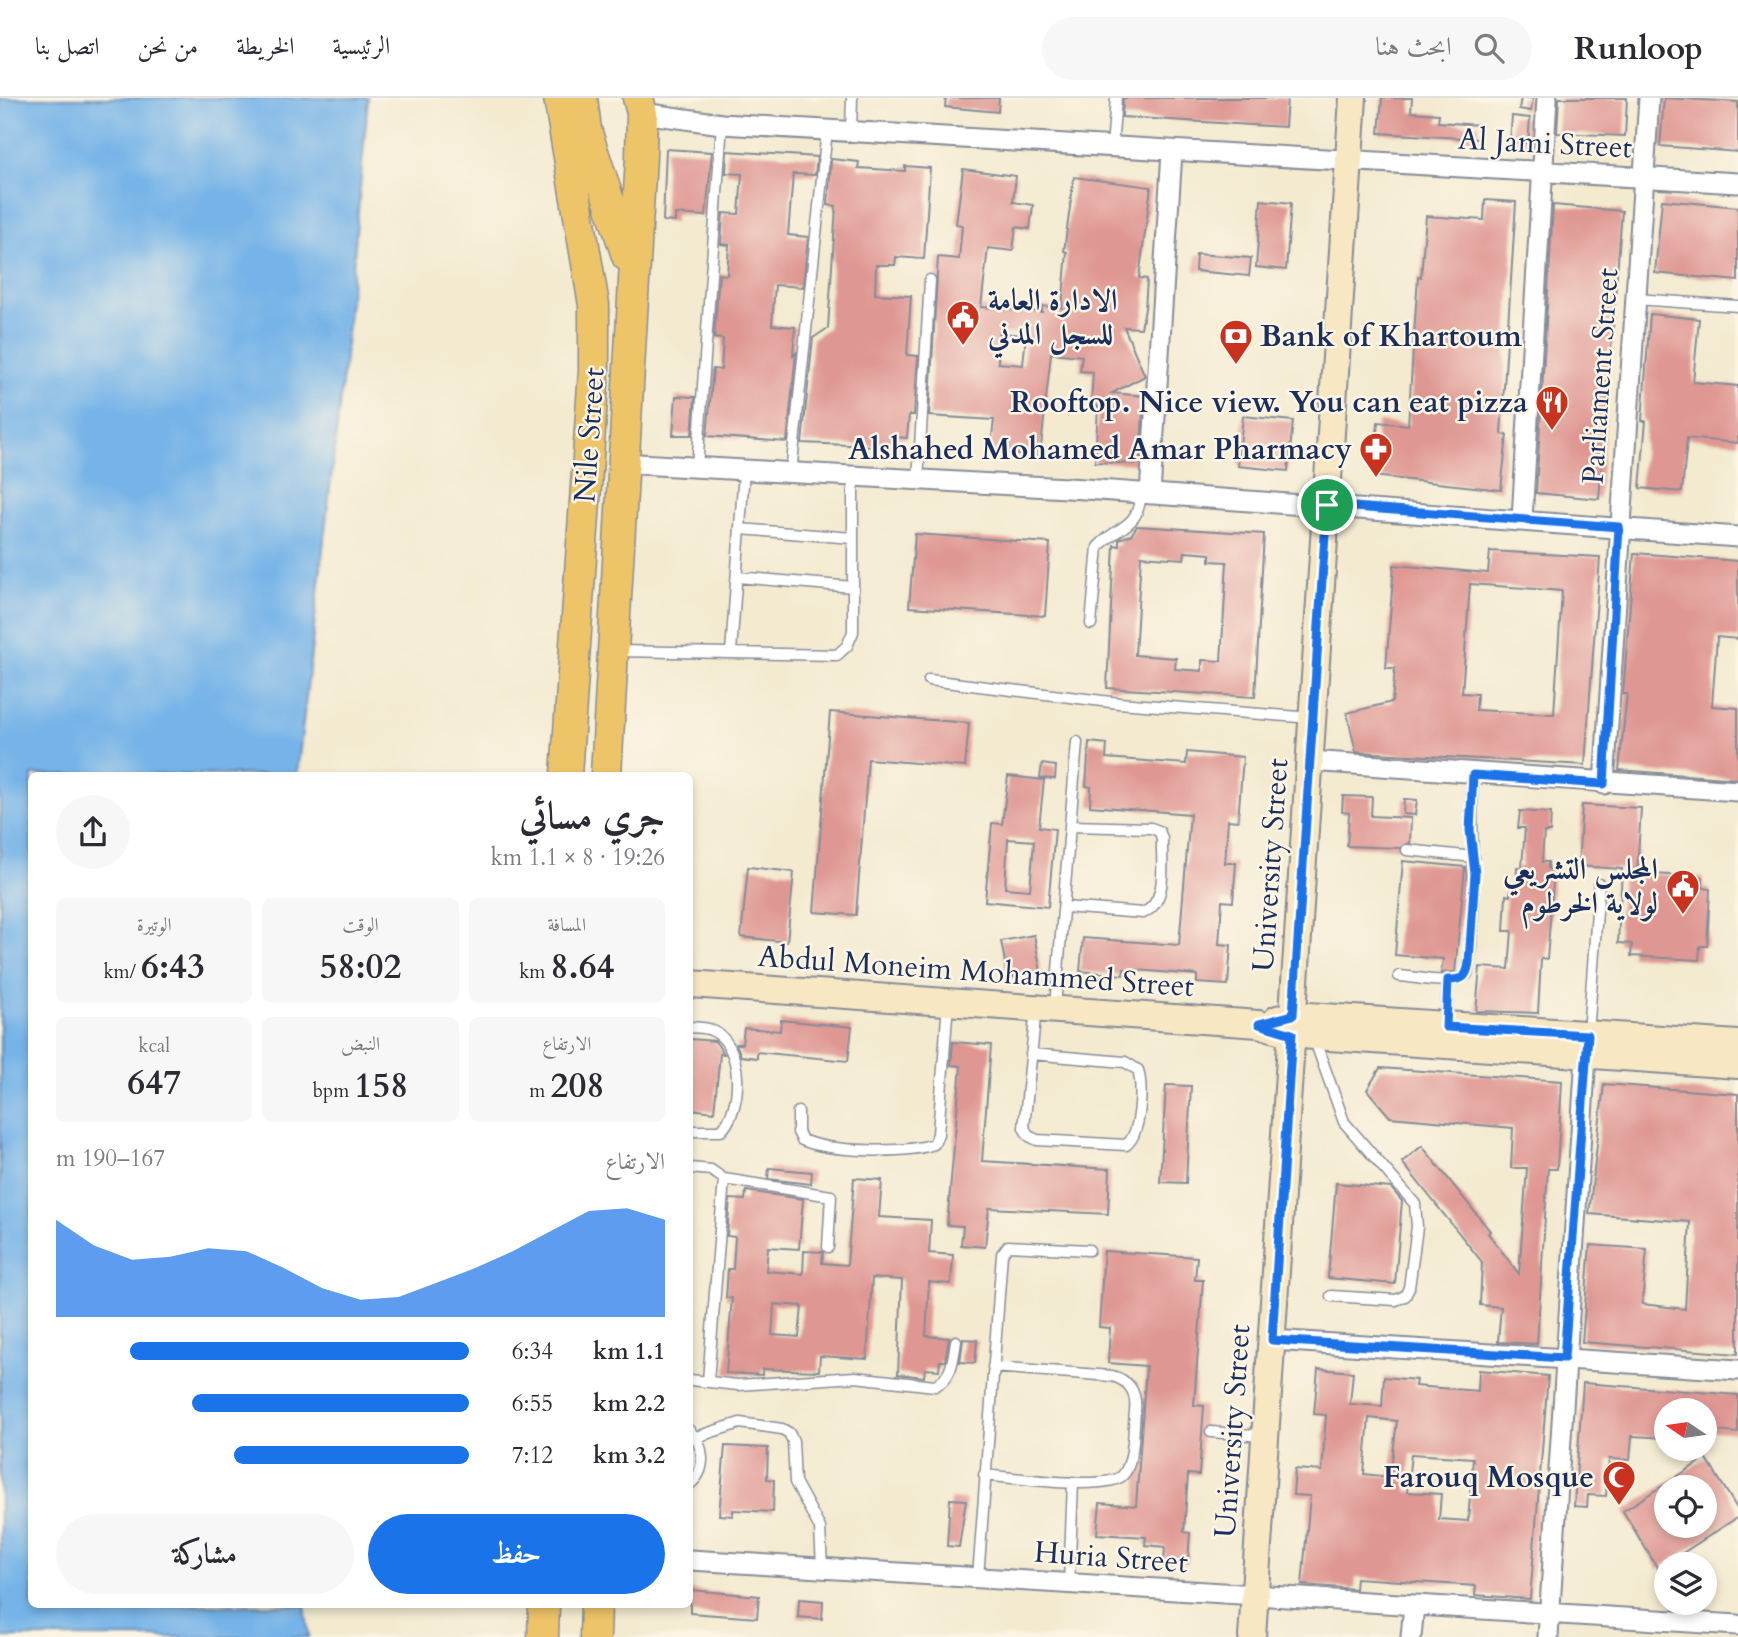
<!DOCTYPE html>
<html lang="ar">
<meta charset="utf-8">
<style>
body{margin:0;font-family:Cardo,Amiri,serif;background:#f7f7f7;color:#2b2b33;direction:rtl;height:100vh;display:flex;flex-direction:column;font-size:26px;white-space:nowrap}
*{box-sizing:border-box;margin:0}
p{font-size:23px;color:#7c7c81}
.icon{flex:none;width:38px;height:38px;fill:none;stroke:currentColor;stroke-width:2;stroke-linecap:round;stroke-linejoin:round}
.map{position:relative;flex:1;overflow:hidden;direction:ltr}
.sheet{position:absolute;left:28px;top:674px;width:665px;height:836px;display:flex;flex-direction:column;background:#fff;border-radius:10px;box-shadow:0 4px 10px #0003;direction:rtl}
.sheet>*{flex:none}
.needle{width:46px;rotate:283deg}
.controls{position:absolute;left:1654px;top:1300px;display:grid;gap:14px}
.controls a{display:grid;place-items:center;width:63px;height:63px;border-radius:50%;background:#fff;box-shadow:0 4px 10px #0003;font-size:35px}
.pin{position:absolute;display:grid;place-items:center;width:60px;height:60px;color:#fff;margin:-30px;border:4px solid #fff;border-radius:50%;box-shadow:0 2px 7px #0007}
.round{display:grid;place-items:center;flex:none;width:74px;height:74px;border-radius:37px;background:#f7f7f7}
.head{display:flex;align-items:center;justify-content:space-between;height:119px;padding:0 28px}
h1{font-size:38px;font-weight:700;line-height:52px}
.metrics{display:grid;grid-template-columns:repeat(3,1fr);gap:10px;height:119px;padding:7px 28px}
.metrics div{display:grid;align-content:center;border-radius:10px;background:#f7f7f7;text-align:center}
.metrics b{font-size:35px;font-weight:700}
.metrics small{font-size:19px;font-weight:400}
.metrics p{font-size:19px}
.chart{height:196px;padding:14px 28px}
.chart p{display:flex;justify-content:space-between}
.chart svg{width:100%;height:126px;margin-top:7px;fill:#1a73e8;opacity:.7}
.button{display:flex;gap:14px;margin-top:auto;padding:14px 28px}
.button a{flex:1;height:80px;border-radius:42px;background:#1a73e8;color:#fff;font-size:28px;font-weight:700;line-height:80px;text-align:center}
.button a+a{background:#f7f7f7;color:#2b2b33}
ul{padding:0 28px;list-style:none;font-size:23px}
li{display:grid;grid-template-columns:112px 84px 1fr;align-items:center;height:52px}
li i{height:18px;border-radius:9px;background:#1a73e8}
header{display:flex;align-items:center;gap:42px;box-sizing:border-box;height:98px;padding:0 35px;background:#fff;border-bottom:2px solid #e1e1e2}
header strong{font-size:33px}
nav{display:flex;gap:38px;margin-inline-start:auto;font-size:24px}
.search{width:490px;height:63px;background:#f7f7f7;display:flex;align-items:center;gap:18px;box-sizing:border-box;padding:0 24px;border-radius:38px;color:#7c7c81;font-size:26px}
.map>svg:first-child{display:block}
.water{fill:#75b3e8;stroke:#4871a3;stroke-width:2}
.building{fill:#df9793;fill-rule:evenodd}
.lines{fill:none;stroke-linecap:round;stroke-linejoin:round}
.lane-casing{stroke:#878c97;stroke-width:13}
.street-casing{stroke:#878c97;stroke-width:23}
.secondary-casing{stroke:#878c97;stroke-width:30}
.primary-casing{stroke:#878c97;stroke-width:33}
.lane{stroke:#fff;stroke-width:10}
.street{stroke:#fff;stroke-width:19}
.secondary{stroke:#f8e7c3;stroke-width:26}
.primary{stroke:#eec469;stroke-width:30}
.route-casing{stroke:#fff;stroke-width:14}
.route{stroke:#1a73e8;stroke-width:9}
.labels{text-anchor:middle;stroke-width:5;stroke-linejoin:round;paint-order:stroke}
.street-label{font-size:30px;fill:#1b2f5e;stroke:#fcf5e5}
.poi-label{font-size:30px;font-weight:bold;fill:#1b2f5e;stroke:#fcf5e5;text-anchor:end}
</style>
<header>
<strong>Runloop</strong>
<div class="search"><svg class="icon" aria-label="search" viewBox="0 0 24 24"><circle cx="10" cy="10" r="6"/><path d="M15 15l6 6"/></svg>ابحث هنا</div>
<nav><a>الرئيسية</a><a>الخريطة</a><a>من نحن</a><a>اتصل بنا</a></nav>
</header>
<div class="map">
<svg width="1738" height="1539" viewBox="0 0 1738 1539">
<rect width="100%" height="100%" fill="#fcf5e5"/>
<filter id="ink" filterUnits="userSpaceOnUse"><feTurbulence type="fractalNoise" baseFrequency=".0143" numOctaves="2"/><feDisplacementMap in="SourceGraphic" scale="14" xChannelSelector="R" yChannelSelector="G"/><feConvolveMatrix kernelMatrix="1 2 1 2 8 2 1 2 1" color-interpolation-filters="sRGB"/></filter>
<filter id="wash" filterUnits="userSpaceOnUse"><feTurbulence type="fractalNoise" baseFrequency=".00686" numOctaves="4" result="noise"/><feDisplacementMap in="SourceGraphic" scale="28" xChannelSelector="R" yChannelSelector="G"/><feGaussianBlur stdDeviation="1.57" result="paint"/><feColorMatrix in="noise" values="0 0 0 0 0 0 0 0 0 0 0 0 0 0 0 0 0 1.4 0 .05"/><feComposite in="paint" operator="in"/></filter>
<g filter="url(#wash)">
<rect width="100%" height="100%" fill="#f3ead0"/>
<path class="water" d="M0,0h368l-23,259 -48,418h-265v830h273l4,32h-309z"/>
<g id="blocks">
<path class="building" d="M946,0h53l-1,14 -53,-5z
M1123,0h164l-2,29 -163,-10z
M1382,0h30l-1,14 28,2 -1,8 41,3 -1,14 -99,-6z
M1521,0h12l-2,13 -12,-2z
M1559,0h68l-2,38 -68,-3z
M1664,0l74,4v50l-78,-6z
M1512,18l18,2 -2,25 -18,-1z
M666,51l46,3 -6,64 -31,-2v8l-12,-1z
M727,53l90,6 -2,18 -22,-1 -5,61 20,2 -5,50 -28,-2 -3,40 23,2 -2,29 3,-3 -9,89 -80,-6 6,-67 8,1 2,-31 -9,-1 5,-64 8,1 2,-30 -8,-1 2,-31 16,1 3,-40 -16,-1z
M831,61l28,3 -1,6 47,3v-5l25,2 -6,91 -28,-2 -1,8h-19l-1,29 36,2 -4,59 11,1 -4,59h-5l-2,23 -12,-1v10l-93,-4 11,-105 15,-10 8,-122 -8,-1z
M963,71l53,7 -3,26 20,3 -3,24 -14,-2 -3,24 -25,-3 -7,59 61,5v-6l20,2 5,-56 -3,-1 10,-74 77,10 -12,91 8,1 -2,30 -4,19 -17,-1 21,49 -33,17 32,3 -4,68 -45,-2 3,-56 -7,-1 2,-33 -13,-1 2,-15 -31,-3 -11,104 -50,-5 4,-32 -65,-4 9,-159 21,2 3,-34 -6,-1zM999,235l27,2 -3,30 -25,-2z
M1261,102l30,3 -5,67 -30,-3z
M1485,102l31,2 -15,232 6,1 -6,55 -128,-14 5,-54 30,3 10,-149 3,1 5,-61 58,4z
M1662,102l76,7v74l-83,-8z
M1553,107l69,6 -23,288 -63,-6z
M1196,156l55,4 -2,18 -54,-5z
M1650,216l49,5 -6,63 45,4v57l-51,-5 -5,54 -42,-4 6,-67h-4z
M676,298l19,1 -3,38h-19z
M1243,318l50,5 -5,50 -50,-5z
M1137,428l127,8 -9,163 -148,-9 7,-143 5,1v-7l12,-4zM1185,454l25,2v7l17,1 -6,99 -19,-1v11l-27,-2 1,-11 -41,-3 6,-99 43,3z
M915,436l135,9 -5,73 -136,-9z
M1490,453l110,6 -15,208 -229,-13 -9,-39 45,-11 3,-34h-9l8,-103 94,8zM1470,486l92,7 -8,123 -78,-4 1,-16 -15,-1z
M1634,455l104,8v78l-21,-2 -5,69 26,2v71l-119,-9 8,-76h-4z
M830,614l139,11 -4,44 -97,-8 -12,156 -42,-3z
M1089,644l18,2 -1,14 80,6 1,-12 56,5 -5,64 -10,-1 -3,43h11l-3,39 -11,-1 -3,43 12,1 -3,40 -31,-2v-8l-73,-6 -1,6 -43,-4 3,-33 96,7 11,-131 -100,-8 1,-19 -5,-1z
M1042,666l14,2 -1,13 -15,-1z
M1008,678l36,4 -5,47 16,2 -7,78 -63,-6 7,-78 10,1zM1008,741l26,2 -4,49 -25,-2z
M1343,698l29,1 -1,19 40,2 -1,25 -10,5 -53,-2 2,-33 -7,-1z
M1404,701l13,1 -2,15 -12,-1z
M1582,707l59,3 -4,65 66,4v11l7,1 -3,57h-7l-1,14 -68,-4 1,-12 -14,-1 4,-74 -44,-3z
M1520,713l31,2 -1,19h-6l-2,30h6v7l6,1 -7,89h-6l-3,54 -62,-2 4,-44 29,2 3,-38h-8l2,-36 4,1 1,-10 5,1 1,-20h5l3,-39h-7z
M1403,763l62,6 -10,105 -14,1 2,-14 -48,-4z
M748,769l46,5 -7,70 -46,-5z
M1034,837l7,37 -33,6 -7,-37z
M781,922l71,7 -4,34 -91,-9v6l-16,-2 -5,-12h6l2,-16 36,3z
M690,941l25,2 9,13h-4l-6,58 -24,-3z
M953,944l38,3 -9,116 128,8 -2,45 -119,-6 -4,39 -24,-2 2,-19 -16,-1 14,-159 -10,-1z
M1380,970l182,13 -5,88h-9l-11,175 -39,-2 3,-35 -21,-2 2,-43 -80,-100 20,-16 68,85 -2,2 31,41 8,-106h-16l2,-40 -123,-11 -23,-27z
M1604,986l134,10v260l-156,-12 8,-97 57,4 -5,55 43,5 5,-87 -101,-8z
M1166,987l25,1 -5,97 -26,-1z
M769,1070l43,4 -1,12 -43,-5z
M854,1080l28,2 -3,37 52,3 -2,33 24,2 -2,29 -22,-2 -3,54 23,2 -4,23h-5l-1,9 -14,-1 -1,8 -26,-3 4,-94 -30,-2 -5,81 -47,-3 -1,15 -57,-2v6l-36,-2 6,-75h-6l2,-29h5l2,-32 -8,-1 3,-37 15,1 1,-9 57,8 -4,50 -31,-2 -2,24 37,3 1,-23 19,1 -1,11 25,2zM774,1206l28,2 -3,31 -27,-2z
M1336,1085l55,5 11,13 -7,83 -67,-6z
M1104,1153l93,6 -2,23h8l-9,125 10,1 -5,69 -11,-1 -4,58 6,1 -2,30 -24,-2 1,-14 -20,-2 1,-8 -49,-3 3,-31 36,3 10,-140 -38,-3 2,-35 -11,-1z
M963,1241l14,1 -2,23 -15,-1z
M1318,1271l35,3 -3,32 32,2 2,-29 32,3 -1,6 63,5 1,-21 69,6 -18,223 -55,-4 1,-9 -120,-8 -1,11 -53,-4 8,-89 -17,-1 2,-26 27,2 4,-56 -12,-1zM1369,1320l28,3 -7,56 -26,-3zM1411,1356l62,4 -5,63 -29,-2 2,-25 -34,-2z
M1583,1285l155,12v38l-34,-3v-20h-38v28l-34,-2 -2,24 -21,-1 -3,37 -18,-1 -1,12 -13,-1z
M725,1348l43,2 -1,31 7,1 -1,32 -40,-2v6l-14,-1z
M1706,1360l32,52v7l-80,52 -35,-58zM1666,1390h38v38h-38z
M950,1401l16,1 -7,47 -12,-1z
M690,1492l69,6 -2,22 -67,-5z
M799,1501l24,2 -1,18 -24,-2z"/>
</g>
</g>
<g filter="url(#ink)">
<use href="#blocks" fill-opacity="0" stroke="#878c97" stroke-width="2"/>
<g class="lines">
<defs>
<path id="lane" d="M851,33l1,-33
M1112,49l4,-49
M1635,201l103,7
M697,370l25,-344
M791,375l36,-343
M918,382l12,-200
M740,431l113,9
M737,479l116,10
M1091,526l7,-77c21,-23 40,-17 43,-54
M617,553l220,4 10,-9 6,-14v-156
M731,555l13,-182
M929,582l190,23 193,15
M1407,752l67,7
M1064,809l79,6c26,-11 18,-51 19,-75l-3,-7 -8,-3 -81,-2
M1399,878c20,1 52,11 68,-2 12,-66 2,-132 6,-199
M1055,909l22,-265
M1446,926l2,-44
M690,929c6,1 15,0 21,3 34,13 32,80 10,101h-31
M1588,936l11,-150
M1314,940l30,84 71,82 2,23 -8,61 -4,8 -9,4 -65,-4
M1031,956l94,8 13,8c5,18 3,64 -12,75l-89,-5 -8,-4 -5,-8 12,-120
M798,1014v20l4,8c28,12 103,14 132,4l4,-10 10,-131
M690,1070l21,2 13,9 107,17 -3,51
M690,1282l48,5 117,-8 80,9c18,-9 18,-27 21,-45
M708,1283l16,-202
M690,1333c15,15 17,39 0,53
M1211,1334l52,4
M696,1339l44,-14 42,6 7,4 4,8 2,41 25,46 2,39
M984,1377c25,2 124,17 139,0 12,-14 10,-47 12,-64 2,-19 -5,-30 -23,-35l-119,-9
M978,1480l24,-324 6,-8 81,4
M1069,1487l4,-103"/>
<path id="street" d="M642,6v9l80,11 1016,59
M621,365l464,26 653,48
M1150,396l22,-342
M1522,421l25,-421
M1310,663l428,30
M1604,686l45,-686
M1272,1242l466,30
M690,1462l1048,65
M1411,1539l3,-32
M1548,1539l39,-596"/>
<path id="secondary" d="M690,886l569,40 33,10 22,2 424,29
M1277,921l16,-4 445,29
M1252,1539l101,-1539"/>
<path id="primary" d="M559,0l35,207v66l-28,404
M582,0l4,32 41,126
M606,677l35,-618 1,-44 -4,-15
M543,1539l1,-32
M595,1539l1,-32"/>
</defs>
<use href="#lane" class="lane-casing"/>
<use href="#street" class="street-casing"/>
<use href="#secondary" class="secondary-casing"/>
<use href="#primary" class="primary-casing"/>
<use href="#lane" class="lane"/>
<use href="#street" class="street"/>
<use href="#secondary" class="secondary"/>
<use href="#primary" class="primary"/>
</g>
</g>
<g class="lines" filter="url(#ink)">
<defs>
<path id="route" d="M1327,407l292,22 -15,257 -131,-9 -3,55 5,44 -6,88c-2,15 -6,18 -21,18l-2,47 142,8 -24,323 -292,-18 20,-306 -33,-10 34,-9z"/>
</defs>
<use href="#route" class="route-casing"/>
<use href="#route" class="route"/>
</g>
<defs>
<symbol id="civic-pin" viewBox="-11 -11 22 30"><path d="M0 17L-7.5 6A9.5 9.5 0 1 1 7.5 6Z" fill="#c8321e" stroke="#fcf5e5"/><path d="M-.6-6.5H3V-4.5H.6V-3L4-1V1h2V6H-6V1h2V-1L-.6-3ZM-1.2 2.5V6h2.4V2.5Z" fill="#fff"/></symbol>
<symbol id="bank-pin" viewBox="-11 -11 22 30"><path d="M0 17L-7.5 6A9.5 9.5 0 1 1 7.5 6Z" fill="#c8321e" stroke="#fcf5e5"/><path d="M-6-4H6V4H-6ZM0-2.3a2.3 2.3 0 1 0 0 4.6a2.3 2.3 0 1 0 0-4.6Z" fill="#fff"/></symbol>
<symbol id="restaurant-pin" viewBox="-11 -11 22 30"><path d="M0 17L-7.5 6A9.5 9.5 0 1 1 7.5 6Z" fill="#c8321e" stroke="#fcf5e5"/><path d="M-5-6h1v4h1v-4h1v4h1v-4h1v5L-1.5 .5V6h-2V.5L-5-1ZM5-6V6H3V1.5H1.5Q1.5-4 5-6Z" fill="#fff"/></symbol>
<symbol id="pharmacy-pin" viewBox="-11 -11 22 30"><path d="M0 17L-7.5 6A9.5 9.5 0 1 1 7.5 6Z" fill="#c8321e" stroke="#fcf5e5"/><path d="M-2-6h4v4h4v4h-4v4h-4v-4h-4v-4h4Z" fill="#fff"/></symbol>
<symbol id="mosque-pin" viewBox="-11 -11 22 30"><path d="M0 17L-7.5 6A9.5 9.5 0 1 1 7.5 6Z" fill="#c8321e" stroke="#fcf5e5"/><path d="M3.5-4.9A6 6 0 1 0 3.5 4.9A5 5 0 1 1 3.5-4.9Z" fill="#fff"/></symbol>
</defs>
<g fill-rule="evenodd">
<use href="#civic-pin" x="944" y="200" width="38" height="52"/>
<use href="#bank-pin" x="1217" y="219" width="38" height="52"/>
<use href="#restaurant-pin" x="1533" y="285" width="38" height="52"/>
<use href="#pharmacy-pin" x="1357" y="332" width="38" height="52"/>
<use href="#civic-pin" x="1664" y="769" width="38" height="52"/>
<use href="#mosque-pin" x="1600" y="1360" width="38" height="52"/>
</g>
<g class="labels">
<g class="street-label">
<text transform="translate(1545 45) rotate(3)" y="10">Al Jami Street</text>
<text transform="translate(1600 278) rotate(-86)" y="10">Parliament Street</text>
<text transform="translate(589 337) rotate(-86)" y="10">Nile Street</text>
<text transform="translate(1270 767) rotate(-86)" y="10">University Street</text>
<text transform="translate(976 873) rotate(4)" y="10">Abdul Moneim Mohammed Street</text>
<text transform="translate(1232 1333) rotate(-86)" y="10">University Street</text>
<text transform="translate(1111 1459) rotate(4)" y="10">Huria Street</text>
</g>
<g class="poi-label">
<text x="988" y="212" text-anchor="start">الادارة العامة<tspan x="988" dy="34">للسجل المدني</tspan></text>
<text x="1260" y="248" text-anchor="start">Bank of Khartoum</text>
<text x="1528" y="314">Rooftop. Nice view. You can eat pizza</text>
<text x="1352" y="361">Alshahed Mohamed Amar Pharmacy</text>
<text x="1658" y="781">المجلس التشريعي<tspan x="1658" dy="34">لولاية الخرطوم</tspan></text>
<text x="1594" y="1389">Farouq Mosque</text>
</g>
</g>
</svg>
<div class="controls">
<a><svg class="needle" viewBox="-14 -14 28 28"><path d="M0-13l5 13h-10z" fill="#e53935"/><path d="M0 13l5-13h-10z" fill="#7c7c81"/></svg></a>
<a><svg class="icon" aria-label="locate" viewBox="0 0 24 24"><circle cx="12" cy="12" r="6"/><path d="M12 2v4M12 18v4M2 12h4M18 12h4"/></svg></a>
<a><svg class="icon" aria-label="layers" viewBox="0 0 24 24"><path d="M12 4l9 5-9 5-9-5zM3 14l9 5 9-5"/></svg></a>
</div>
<div class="pin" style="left:1327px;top:407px;background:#1e9e55"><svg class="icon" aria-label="arrive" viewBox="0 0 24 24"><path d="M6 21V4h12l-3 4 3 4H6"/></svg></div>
<section class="sheet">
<div class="head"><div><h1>جري مسائي</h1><p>19:26 · 8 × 1.1 km</p></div><a class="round"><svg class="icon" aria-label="share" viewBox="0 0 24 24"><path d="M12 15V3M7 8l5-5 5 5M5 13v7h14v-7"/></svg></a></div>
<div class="metrics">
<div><p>المسافة</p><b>8.64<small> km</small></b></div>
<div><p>الوقت</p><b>58:02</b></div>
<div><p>الوتيرة</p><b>6:43<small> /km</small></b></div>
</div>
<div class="metrics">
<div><p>الارتفاع</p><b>208<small> m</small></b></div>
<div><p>النبض</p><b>158<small> bpm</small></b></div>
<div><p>kcal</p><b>647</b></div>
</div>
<div class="chart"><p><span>الارتفاع</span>167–190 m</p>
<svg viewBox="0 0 160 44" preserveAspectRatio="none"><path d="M0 44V10L10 19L20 24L30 23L40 20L50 21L60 27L70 34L80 38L90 37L100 32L110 27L120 21L130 14L140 7L150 6L160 10V44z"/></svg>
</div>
<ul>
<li><b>1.1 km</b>6:34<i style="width:82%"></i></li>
<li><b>2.2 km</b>6:55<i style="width:67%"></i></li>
<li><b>3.2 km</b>7:12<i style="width:57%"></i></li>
</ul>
<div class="button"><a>حفظ</a><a>مشاركة</a></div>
</section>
</div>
